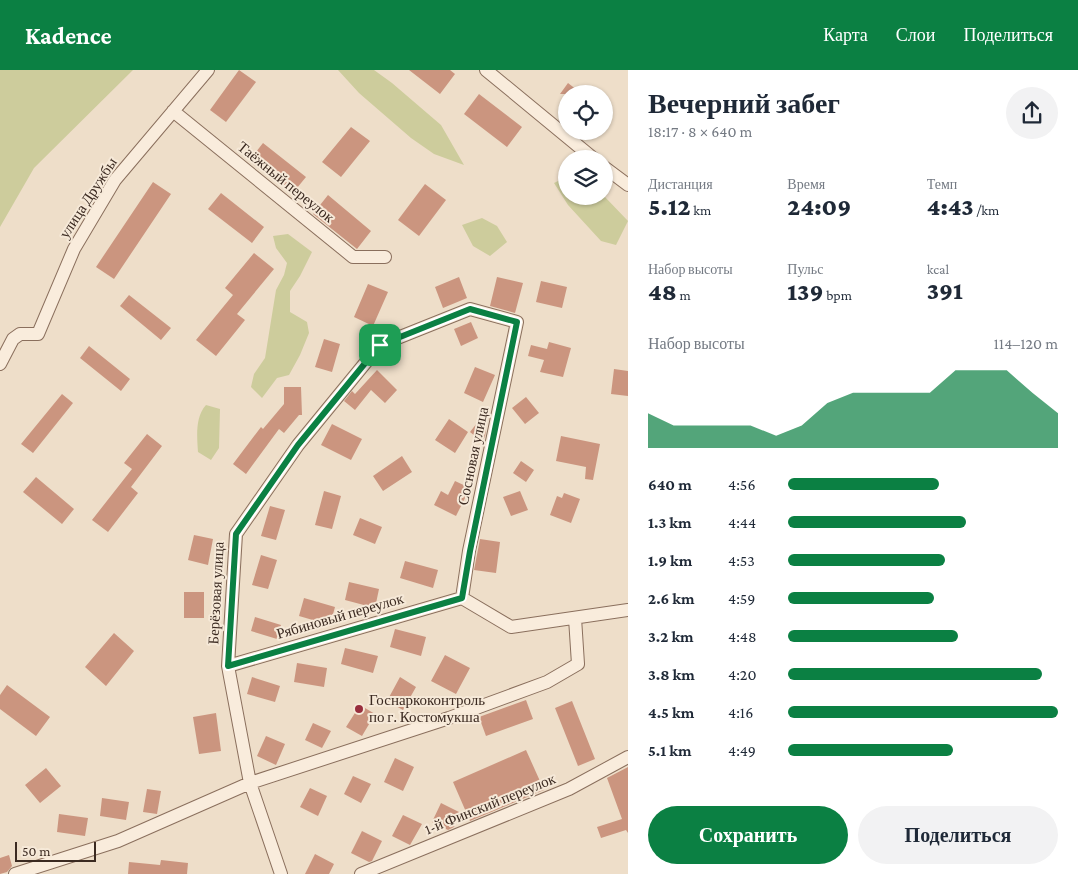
<!DOCTYPE html>
<html lang="ru">
<meta charset="utf-8">
<style>
body{margin:0;font-family:"Crimson Pro",serif;background:#f2f2f3;color:#1f2937;height:100vh;display:flex;flex-direction:column;font-size:19px;white-space:nowrap}
*{box-sizing:border-box;margin:0}
p{font-size:16px;color:#747a83}
.icon{flex:none;width:28px;height:28px;fill:none;stroke:currentColor;stroke-width:2;stroke-linecap:round;stroke-linejoin:round}
.map{position:relative;flex:1;overflow:hidden}
.side{display:flex;flex-direction:column;background:#fff;width:450px}
.side>*{flex:none}
.controls{position:absolute;left:558px;top:15px;display:grid;gap:10px}
.controls a{display:grid;place-items:center;width:55px;height:55px;border-radius:50%;background:#fff;box-shadow:0 1px 4px #0004;font-size:25px}
.scale{position:absolute;left:15px;bottom:12px;width:81px;box-sizing:border-box;padding-left:5px;border:2px solid #3b2a21;border-top:0;font-size:14px;line-height:18px;white-space:nowrap;color:#3b2a21;-webkit-text-stroke:4px #f6e9d8;paint-order:stroke}
.pin{position:absolute;display:grid;place-items:center;width:42px;height:42px;color:#fff;margin:-21px;border-radius:10px;box-shadow:0 2px 8px #0006}
.round{display:grid;place-items:center;flex:none;width:52px;height:52px;border-radius:26px;background:#f2f2f3}
.summary{display:flex;align-items:center;justify-content:space-between;height:85px;padding:0 20px}
h1{font-size:28px;font-weight:800;line-height:38px}
.metrics{display:grid;grid-template-columns:repeat(3,1fr);gap:8px;height:85px;padding:5px 20px}
.metrics div{display:grid;align-content:center}
.metrics b{font-size:25px;font-weight:800}
.metrics small{font-size:14px;font-weight:400}
.metrics p{font-size:14px}
.chart{height:140px;padding:10px 20px}
.chart p{display:flex;justify-content:space-between}
.chart svg{width:100%;height:90px;margin-top:5px;fill:#0b8043;opacity:.7}
.action{display:flex;gap:10px;margin-top:auto;padding:10px 20px}
.action a{flex:1;height:58px;border-radius:30px;background:#0b8043;color:#fff;font-size:20px;font-weight:800;line-height:58px;text-align:center}
.action a+a{background:#f2f2f3;color:#1f2937}
ul{padding:0 20px;list-style:none;font-size:16px}
li{display:grid;grid-template-columns:80px 60px 1fr;align-items:center;height:38px}
li i{height:12px;border-radius:6px;background:#0b8043}
header{display:flex;align-items:center;gap:30px;box-sizing:border-box;height:70px;padding:0 25px;background:#0b8043;color:#fff}
header strong{font-size:24px}
nav{display:flex;gap:28px;margin-inline-start:auto;font-size:18px}
main{display:flex;flex:1;min-height:0}
.map>svg:first-child{display:block}
.green{fill:#cdcc9c}
.building{fill:#cb957f}
.lines{fill:none;stroke-linecap:round;stroke-linejoin:round}
.street-casing{stroke:#8a6f5d;stroke-width:14}
.street{stroke:#f9ecdc;stroke-width:12}
.route-casing{stroke:#fff;stroke-width:10}
.route{stroke:#0b8043;stroke-width:6}
.poi-dot{fill:#982e3d;stroke:#f6e9d8;stroke-width:2}
.labels{text-anchor:middle;stroke-width:4;stroke-linejoin:round;paint-order:stroke}
.street-label{font-size:15px;fill:#3b2a21;stroke:#f6e9d8}
.poi-label{font-size:15px;fill:#3b2a21;stroke:#f6e9d8;text-anchor:start}
</style>
<header>
<strong>Kadence</strong>
<nav><a>Карта</a><a>Слои</a><a>Поделиться</a></nav>
</header>
<main>
<div class="map">
<svg width="628" height="804" viewBox="0 0 628 804">
<rect width="100%" height="100%" fill="#eedec9"/>
<path class="green" d="M0,0h133l-99,98 -34,59z
M338,0h36l18,13 49,42 23,40 -30,-11 -23,-16 -52,-45z
M566,107v19h38l24,25 -12,24 -15,-4 -33,-36 -14,-22z
M482,148l15,8 10,16 -17,14 -17,-10 -11,-21z
M288,164l24,18 -12,24 -10,15v21l17,10 2,11 -9,22 -11,20 -12,3 -15,20 -11,-11 3,-13 11,-16 11,-68 8,-15 3,-12 -11,-15 -3,-12z
M206,335l14,4 -1,39 -8,12 -13,-8c-1,-15 -3,-35 8,-47z"/>
<path class="building" d="M239,0l17,12 -30,40 -16,-12z
M409,0h41l5,4 -15,20z
M568,13l14,11h-22z
M479,24l43,33 -15,20 -43,-33z
M351,57l19,14 -29,36 -19,-15z
M263,73l43,34 -14,17 -43,-33z
M153,112l18,12 -57,85 -18,-12z
M425,114l21,16 -27,36 -21,-16z
M221,123l43,34 -12,16 -44,-34z
M328,125l43,36 -14,18 -44,-35z
M254,183l20,16 -37,45 8,6 -29,36 -20,-16 37,-45 -8,-7z
M459,207l8,21 -24,10 -8,-21z
M497,207l26,6 -8,30 -25,-7z
M541,211l26,6 -5,21 -26,-6z
M368,214l20,8 -15,34 -19,-9z
M129,225l42,33 -10,12 -41,-34z
M471,252l7,16 -17,8 -7,-17z
M324,269l16,5 -8,28 -17,-5z
M549,272l22,6 -8,29 -23,-5 4,-12 -16,-4 3,-11 16,4z
M89,276l41,33 -9,12 -41,-33z
M475,297l20,8 -12,27 -19,-9z
M614,299l14,2v25l-17,-2z
M377,300l20,20 -12,13 -14,-13 -16,20 -11,-9 8,-10 3,3z
M284,317h17l1,28h-3l-15,18 -5,-4 -33,45 -13,-10 28,-37 2,2 21,-25z
M62,324l11,9 -40,50 -12,-9z
M526,327l13,16 -14,11 -13,-16z
M449,349l19,13 -13,21 -20,-13z
M477,353l9,7 -1,7 -4,4 -11,-9z
M332,354l30,15 -11,21 -30,-15z
M147,364l15,12 -31,41 7,6 -30,39 -16,-12 40,-51 -8,-6z
M561,366l39,8 -7,36 -8,-1 1,-12 -30,-6z
M402,386l10,16 -29,19 -10,-15z
M521,391l13,9 -8,12 -13,-9z
M36,407l38,32 -12,15 -39,-32z
M455,411l15,7 -14,28 -22,-11 7,-14 7,4z
M324,421l17,5 -9,33 -17,-4z
M520,421l8,19 -17,6 -8,-19z
M564,423l16,6 -9,24 -21,-8 7,-19 5,2z
M270,436l15,4 -9,30 -15,-4z
M360,448l22,9 -7,17 -22,-9z
M194,465l19,4 -5,26 -20,-5z
M480,469l20,3 -4,31 -22,-3z
M261,485l16,5 -9,29 -16,-4z
M405,491l33,9 -5,18 -33,-10z
M349,512l30,7 -4,19 -30,-8z
M184,522h20v26h-20z
M304,528l31,9 -5,18 -31,-9z
M255,547l26,8 -4,14 -26,-8z
M395,559l31,8 -5,19 -31,-9z
M114,563l20,18 -28,35 -21,-19z
M345,578l33,8 -5,17 -32,-9z
M445,585l25,13 -14,26 -25,-13z
M297,593l30,5 -3,19 -30,-5z
M252,607l28,9 -5,16 -28,-8z
M400,607l16,10 -13,23 -16,-9z
M7,615l43,32 -14,19 -36,-27v-14z
M526,630l7,19 -47,17 -7,-19z
M572,631l23,58 -17,7 -23,-58z
M360,635l15,9 -13,22 -16,-9z
M216,643l5,38 -22,3 -6,-37z
M313,653l18,8 -9,17 -17,-8z
M266,666l19,8 -9,21 -19,-9z
M526,680l18,40 -74,31 -17,-39z
M395,688l19,9 -11,24 -19,-9z
M628,697v66l-2,-3 -25,8 -4,-11 25,-8 -15,-41z
M46,698l15,18 -21,17 -15,-18z
M353,706l18,8 -10,19 -17,-9z
M310,718l17,8 -9,20 -18,-9z
M147,719l14,2 -4,23 -14,-2z
M102,728l27,4 -3,18 -26,-4z
M441,733l20,10 -7,14 -6,3 -16,-8z
M59,744l29,4 -3,18 -28,-4z
M403,745l19,9 -12,21 -18,-9z
M362,761l20,10 -10,20 -3,1 -18,-9z
M315,784l19,10 -5,10h-24z
M9,785l3,11 -5,6 -7,2v-16z
M161,790l27,3 -1,11h-59l1,-12 31,3z"/>
<g class="lines">
<defs>
<path id="street" d="M486,0l108,89
M173,41l180,146h32
M604,97l24,18
M0,294l13,-25 7,-5h18l36,-85 41,-69 93,-110
M462,528l49,29 117,-17
M228,596l234,-68
M15,804l103,-33 132,-58 199,-65 98,-36 31,-18 -3,-46
M281,804l-31,-91 -22,-117 8,-132 62,-89 82,-100 90,-36 47,13 -48,229 -7,47
M361,804l208,-85 59,-32"/>
</defs>
<use href="#street" class="street-casing"/>
<use href="#street" class="street"/>
</g>
<g class="lines">
<defs>
<path id="route" d="M470,239l47,13 -47,229 -8,47 -234,68 8,-132 62,-89 82,-100z"/>
</defs>
<use href="#route" class="route-casing"/>
<use href="#route" class="route"/>
</g>
<circle class="poi-dot" cx="359" cy="639" r="5"/>
<g class="labels">
<g class="street-label">
<text transform="translate(286 112) rotate(39)" y="5">Таёжный переулок</text>
<text transform="translate(88 128) rotate(-57)" y="5">улица Дружбы</text>
<text transform="translate(473 386) rotate(-78)" y="5">Сосновая улица</text>
<text transform="translate(216 523) rotate(-87)" y="5">Берёзовая улица</text>
<text transform="translate(340 546) rotate(-16)" y="5">Рябиновый переулок</text>
<text transform="translate(490 734) rotate(-22)" y="5">1-й Финский переулок</text>
</g>
<g class="poi-label">
<text x="369" y="635">Госнаркоконтроль<tspan x="369" dy="17">по г. Костомукша</tspan></text>
</g>
</g>
</svg>
<div class="controls">
<a><svg class="icon" aria-label="locate" viewBox="0 0 24 24"><circle cx="12" cy="12" r="6"/><path d="M12 2v4M12 18v4M2 12h4M18 12h4"/></svg></a>
<a><svg class="icon" aria-label="layers" viewBox="0 0 24 24"><path d="M12 4l9 5-9 5-9-5zM3 14l9 5 9-5"/></svg></a>
</div>
<div class="scale">50 m</div>
<div class="pin" style="left:380px;top:275px;background:#1e9e55"><svg class="icon" aria-label="arrive" viewBox="0 0 24 24"><path d="M6 21V4h12l-3 4 3 4H6"/></svg></div>
</div>
<section class="side">
<div class="summary"><div><h1>Вечерний забег</h1><p>18:17 · 8 × 640 m</p></div><a class="round"><svg class="icon" aria-label="share" viewBox="0 0 24 24"><path d="M12 15V3M7 8l5-5 5 5M5 13v7h14v-7"/></svg></a></div>
<div class="metrics">
<div><p>Дистанция</p><b>5.12<small> km</small></b></div>
<div><p>Время</p><b>24:09</b></div>
<div><p>Темп</p><b>4:43<small> /km</small></b></div>
</div>
<div class="metrics">
<div><p>Набор высоты</p><b>48<small> m</small></b></div>
<div><p>Пульс</p><b>139<small> bpm</small></b></div>
<div><p>kcal</p><b>391</b></div>
</div>
<div class="chart"><p><span>Набор высоты</span>114–120 m</p>
<svg viewBox="0 0 160 44" preserveAspectRatio="none"><path d="M0 44V27L10 33L20 33L30 33L40 33L50 38L60 33L70 22L80 17L90 17L100 17L110 17L120 6L130 6L140 6L150 17L160 27V44z"/></svg>
</div>
<ul>
<li><b>640 m</b>4:56<i style="width:56%"></i></li>
<li><b>1.3 km</b>4:44<i style="width:66%"></i></li>
<li><b>1.9 km</b>4:53<i style="width:58%"></i></li>
<li><b>2.6 km</b>4:59<i style="width:54%"></i></li>
<li><b>3.2 km</b>4:48<i style="width:63%"></i></li>
<li><b>3.8 km</b>4:20<i style="width:94%"></i></li>
<li><b>4.5 km</b>4:16<i style="width:100%"></i></li>
<li><b>5.1 km</b>4:49<i style="width:61%"></i></li>
</ul>
<div class="action"><a>Сохранить</a><a>Поделиться</a></div>
</section>
</main>
